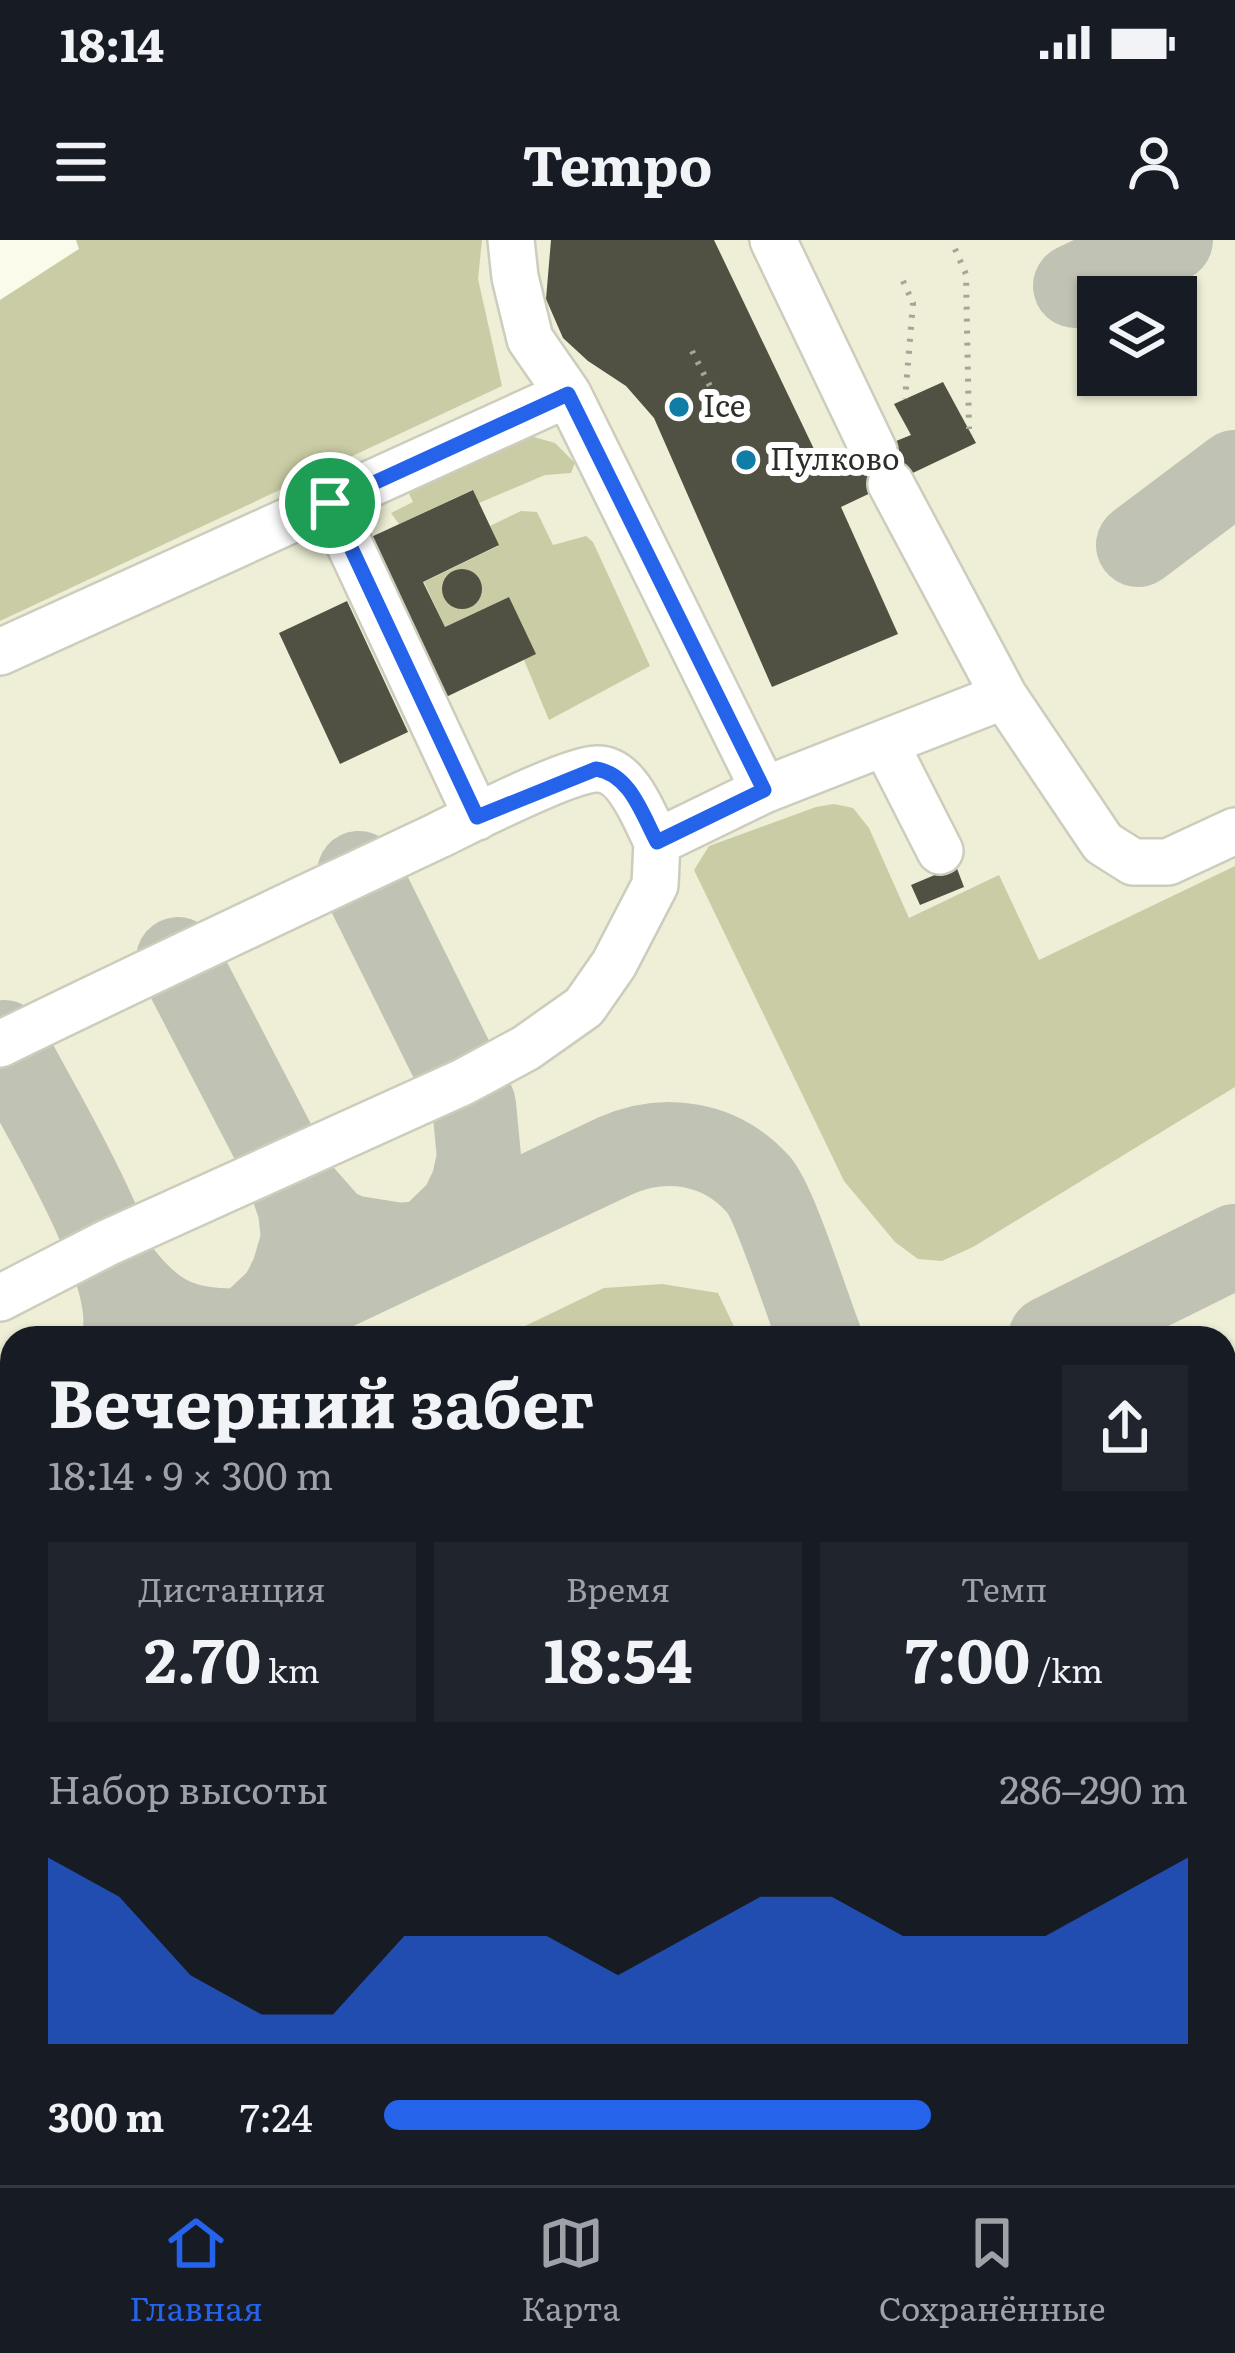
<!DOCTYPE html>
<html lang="ru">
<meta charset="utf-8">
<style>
body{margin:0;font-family:Literata,serif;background:#20242c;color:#f1f3f6;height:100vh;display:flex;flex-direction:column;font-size:45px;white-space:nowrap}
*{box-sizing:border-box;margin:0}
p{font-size:39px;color:#9ea1a6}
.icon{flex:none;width:66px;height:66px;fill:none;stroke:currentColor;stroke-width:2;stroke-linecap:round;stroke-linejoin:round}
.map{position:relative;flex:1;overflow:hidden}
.side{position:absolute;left:0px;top:1086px;width:1236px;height:861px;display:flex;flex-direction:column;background:#171b24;border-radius:36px 36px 0 0;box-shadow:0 3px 9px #0004}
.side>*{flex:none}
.controls{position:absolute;left:1077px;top:36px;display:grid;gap:24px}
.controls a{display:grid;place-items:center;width:120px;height:120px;border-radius:0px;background:#171b24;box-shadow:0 3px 9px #0004;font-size:60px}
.pin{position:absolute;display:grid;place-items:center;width:102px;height:102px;color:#fff;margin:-51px;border:6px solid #fff;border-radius:50%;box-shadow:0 3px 12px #0007}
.round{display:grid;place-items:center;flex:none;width:126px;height:126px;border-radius:0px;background:#20242c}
.headline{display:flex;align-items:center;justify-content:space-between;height:204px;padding:0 48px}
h1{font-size:66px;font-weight:700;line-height:90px}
.stats{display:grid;grid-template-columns:repeat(3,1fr);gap:18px;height:204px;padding:12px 48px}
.stats div{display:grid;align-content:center;border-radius:0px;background:#20242c;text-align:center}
.stats b{font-size:60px;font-weight:700}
.stats small{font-size:33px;font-weight:400}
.stats p{font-size:33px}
.chart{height:336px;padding:24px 48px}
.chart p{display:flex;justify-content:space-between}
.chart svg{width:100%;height:216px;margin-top:12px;fill:#2563eb;opacity:.7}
ul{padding:0 48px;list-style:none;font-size:39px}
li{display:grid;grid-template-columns:192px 144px 1fr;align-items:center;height:90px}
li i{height:30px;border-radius:15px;background:#2563eb}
.status{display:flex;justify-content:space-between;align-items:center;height:84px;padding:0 60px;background:#171b24;direction:ltr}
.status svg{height:33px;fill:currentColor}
header{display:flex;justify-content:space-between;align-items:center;height:156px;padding:0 48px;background:#171b24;font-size:54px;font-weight:700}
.tab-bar{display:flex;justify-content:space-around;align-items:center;height:168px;border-top:3px solid #363941;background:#171b24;font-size:33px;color:#9ea1a6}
.tab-bar a{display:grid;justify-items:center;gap:6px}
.tab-bar .current{color:#2563eb}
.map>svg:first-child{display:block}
.built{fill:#eeefd6;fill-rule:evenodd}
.green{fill:#cacca5}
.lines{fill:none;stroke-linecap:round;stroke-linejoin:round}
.taxiway{stroke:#c0c2b4;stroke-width:84}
.building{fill:#515143}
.minor-casing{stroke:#cccdbc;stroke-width:50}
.path{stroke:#a5a699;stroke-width:6;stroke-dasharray:3 9;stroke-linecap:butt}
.minor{stroke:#fff;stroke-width:45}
.route-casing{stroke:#fff;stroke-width:24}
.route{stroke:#2563eb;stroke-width:15}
.poi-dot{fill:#107da6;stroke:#fff;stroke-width:4.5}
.labels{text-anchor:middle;stroke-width:12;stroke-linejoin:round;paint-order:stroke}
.poi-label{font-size:30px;fill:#2e2e28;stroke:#fff;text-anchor:start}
</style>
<div class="status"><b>18:14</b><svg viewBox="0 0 49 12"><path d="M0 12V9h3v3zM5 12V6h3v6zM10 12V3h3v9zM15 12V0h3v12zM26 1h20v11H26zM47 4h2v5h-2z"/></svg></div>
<header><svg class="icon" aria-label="menu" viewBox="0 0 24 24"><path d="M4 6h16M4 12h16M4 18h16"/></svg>Tempo<svg class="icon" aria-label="person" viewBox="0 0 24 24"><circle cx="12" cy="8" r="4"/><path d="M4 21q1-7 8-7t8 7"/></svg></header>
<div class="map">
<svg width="1235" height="1945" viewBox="0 0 1235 1945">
<rect width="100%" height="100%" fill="#fafbea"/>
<path class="built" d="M76,0h1159v1945h-1235v-1885l79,-51zM1098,57h78v78h-78zM12,1098h1212v837h-1212z"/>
<path class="green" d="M76,0h406l-4,39 24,107 -502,235v-321l79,-51z
M520,193l35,10 20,20 -4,10 -26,2 -66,28 -7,-13 -73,34 -8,-11 22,-11 -9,-19z
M521,271l16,1 16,33 33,-9 7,6 57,124 -101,54 -25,-60 -15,-63 -64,30 -21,-45 74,-36 -8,-20z
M834,564l19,4 16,20 40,90 90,-43 40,85 196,-94v221l-262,160 -31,14 -24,-2 -23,-17 -51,-61 -150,-311 15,-24 107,-39z
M662,1044l56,9 21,44 -239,1 104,-50z
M1235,1118v827h-676l6,-10h659v-812z
M12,1332v129l-12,6v-129z
M12,1704v231h335l-6,10h-341v-235z"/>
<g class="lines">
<path class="taxiway" d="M1075,46l96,-46
M1138,305l97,-73
M4,802c35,68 128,216 121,288
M294,946l37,42 19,9 50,8 28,-3 33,-32 12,-25 6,-28 -5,-52 -115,-232
M119,1033c37,48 68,60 128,57l34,-32 12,-24 10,-34 -3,-31 -15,-44 -107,-206
M230,1098l385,-182c50,-22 105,-14 143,28 17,19 50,124 62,154
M1050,1098l185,-92
M0,1209l12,-6
M0,1611l12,-5
M457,1945l6,-10"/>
</g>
<path class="building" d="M551,0h163l110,230 87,-35 -17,-31 49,-22 33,61 -135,64 57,127 -126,53 -118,-269 -28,-32 -38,-25 -25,-23 -17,-39z
M473,250l26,55 -76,37 22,45 64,-30 27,57 -92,44 -75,-160z
M442 349a20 20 0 1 1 40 0a20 20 0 1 1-40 0Z
M347,361l61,131 -68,32 -61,-131z
M956,626l8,21 -44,18 -9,-20z"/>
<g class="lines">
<defs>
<path id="minor" d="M511,0l4,37 15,62 38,55
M773,0l101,211
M330,263l147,314
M0,412l568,-258 196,396
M1004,456l99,147 30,19h35l67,-31
M885,503l55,108
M0,804c145,-71 291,-139 437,-208 31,-15 130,-66 159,-67 32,-2 49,50 61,73
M0,1058l107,-55 356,-161 63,-34 58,-41 30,-43 41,-79 2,-43 107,-52 240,-94 -113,-212"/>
</defs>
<use href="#minor" class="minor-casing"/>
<path class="path" d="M955,9l11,25 3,155
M903,41l10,22 -8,96
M692,111l21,41"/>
<use href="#minor" class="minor"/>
</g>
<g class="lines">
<defs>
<path id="route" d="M568,154l196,396 -107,52c-15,-28 -27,-68 -61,-73l-119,48 -147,-314z"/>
</defs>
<use href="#route" class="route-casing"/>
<use href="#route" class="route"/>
</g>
<g class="poi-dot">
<circle cx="679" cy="167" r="12"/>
<circle cx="746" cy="220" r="12"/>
</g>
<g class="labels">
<g class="poi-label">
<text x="703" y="177">Ice</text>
<text x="770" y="230">Пулково</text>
</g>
</g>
</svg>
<div class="controls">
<a><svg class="icon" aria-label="layers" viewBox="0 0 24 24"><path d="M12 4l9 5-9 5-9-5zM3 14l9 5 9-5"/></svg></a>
</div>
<div class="pin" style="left:330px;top:263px;background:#1e9e55"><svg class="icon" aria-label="arrive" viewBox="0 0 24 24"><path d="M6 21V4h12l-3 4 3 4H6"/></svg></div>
<section class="side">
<div class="headline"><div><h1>Вечерний забег</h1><p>18:14 · 9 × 300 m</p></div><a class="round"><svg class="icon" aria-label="share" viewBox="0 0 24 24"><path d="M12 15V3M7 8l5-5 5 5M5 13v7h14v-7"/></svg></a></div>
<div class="stats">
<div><p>Дистанция</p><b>2.70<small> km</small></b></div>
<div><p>Время</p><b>18:54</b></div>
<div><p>Темп</p><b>7:00<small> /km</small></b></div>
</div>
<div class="chart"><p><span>Набор высоты</span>286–290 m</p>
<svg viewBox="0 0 160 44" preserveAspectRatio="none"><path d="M0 44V6L10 14L20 30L30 38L40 38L50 22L60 22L70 22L80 30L90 22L100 14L110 14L120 22L130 22L140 22L150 14L160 6V44z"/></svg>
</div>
<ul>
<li><b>300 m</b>7:24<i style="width:68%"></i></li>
</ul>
</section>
</div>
<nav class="tab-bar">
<a class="current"><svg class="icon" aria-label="home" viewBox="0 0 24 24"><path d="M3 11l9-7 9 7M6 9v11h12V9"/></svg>Главная</a>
<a><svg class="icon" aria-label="map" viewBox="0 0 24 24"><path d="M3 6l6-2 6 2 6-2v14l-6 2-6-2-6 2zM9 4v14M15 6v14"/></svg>Карта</a>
<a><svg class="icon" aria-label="saved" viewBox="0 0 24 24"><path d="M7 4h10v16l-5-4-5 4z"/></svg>Сохранённые</a>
</nav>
